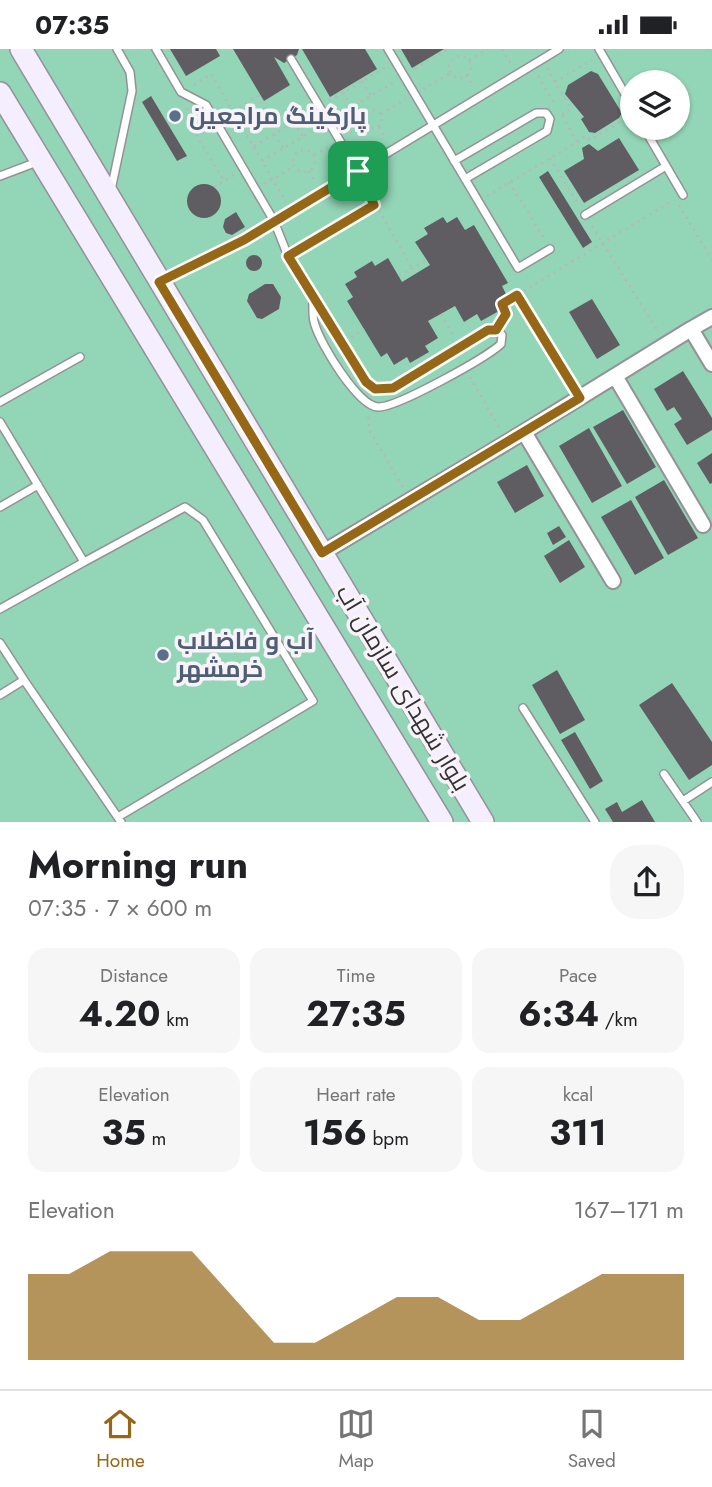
<!DOCTYPE html>
<meta charset="utf-8">
<style>
body{margin:0;font-family:Jost,Cairo,sans-serif;background:#f6f6f6;color:#202124;height:100vh;display:flex;flex-direction:column;font-size:26px;white-space:nowrap}
*{box-sizing:border-box;margin:0}
p{font-size:23px;color:#757577}
.icon{flex:none;width:38px;height:38px;fill:none;stroke:currentColor;stroke-width:2;stroke-linecap:round;stroke-linejoin:round}
.map{position:relative;height:773px;overflow:hidden}
.drawer{display:flex;flex-direction:column;background:#fff;flex:1}
.drawer>*{flex:none}
.buttons{position:absolute;left:620px;top:21px;display:grid;gap:14px}
.buttons a{display:grid;place-items:center;width:70px;height:70px;border-radius:50%;background:#fff;box-shadow:0 2px 5px #0004;font-size:35px}
.pin{position:absolute;display:grid;place-items:center;width:60px;height:60px;color:#fff;margin:-30px;border-radius:14px;box-shadow:0 4px 10px #0006}
.round{display:grid;place-items:center;flex:none;width:74px;height:74px;border-radius:28px;background:#f6f6f6}
.head{display:flex;align-items:center;justify-content:space-between;height:119px;padding:0 28px}
h1{font-size:38px;font-weight:700;line-height:52px}
.metrics{display:grid;grid-template-columns:repeat(3,1fr);gap:10px;height:119px;padding:7px 28px}
.metrics div{display:grid;align-content:center;border-radius:18px;background:#f6f6f6;text-align:center}
.metrics b{font-size:35px;font-weight:700}
.metrics small{font-size:19px;font-weight:400}
.metrics p{font-size:19px}
.chart{height:196px;padding:14px 28px}
.chart p{display:flex;justify-content:space-between}
.chart svg{width:100%;height:126px;margin-top:7px;fill:#966717;opacity:.7}
.status{display:flex;justify-content:space-between;align-items:center;height:49px;padding:0 35px;background:#fff;direction:ltr}
.status svg{height:19px;fill:currentColor}
.menu{display:flex;justify-content:space-around;align-items:center;height:98px;border-top:2px solid #e0e0e0;background:#fff;font-size:19px;color:#757577}
.menu a{display:grid;justify-items:center;gap:4px}
.menu .active{color:#966717}
.map>svg:first-child{display:block}
.green{fill:#93d5b7;fill-rule:evenodd}
.building{fill:#605d62}
.lines{fill:none;stroke-linecap:round;stroke-linejoin:round}
.lane-casing{stroke:#959297;stroke-width:10}
.street-casing{stroke:#959297;stroke-width:18}
.secondary-casing{stroke:#959297;stroke-width:24}
.path{stroke:#b9b5ba;stroke-width:2.5;stroke-dasharray:2 5;stroke-linecap:butt}
.lane{stroke:#fff;stroke-width:7}
.street{stroke:#fff;stroke-width:14}
.secondary{stroke:#f4eefe;stroke-width:21}
.route-casing{stroke:#fff;stroke-width:14}
.route{stroke:#966717;stroke-width:9}
.service-dot{fill:#5c6f8a;stroke:#f7f3f9;stroke-width:2.5}
.labels{text-anchor:middle;stroke-width:7;stroke-linejoin:round;paint-order:stroke}
.service-label{font-size:24px;font-weight:bold;fill:#4e5e75;stroke:#f7f3f9;text-anchor:start}
.street-label{font-size:24px;fill:#333134;stroke:#f7f3f9}
</style>
<div class="status"><b>07:35</b><svg viewBox="0 0 49 12"><path d="M0 12V9h3v3zM5 12V6h3v6zM10 12V3h3v9zM15 12V0h3v12zM26 1h20v11H26zM47 4h2v5h-2z"/></svg></div>
<div class="map">
<svg width="712" height="773" viewBox="0 0 712 773">
<rect width="100%" height="100%" fill="#f7f3f9"/>
<path class="green" d="M0,0h712v773h-712zM632,33h45v46h-45z"/>
<path class="building" d="M170,0h46l4,7 -34,20z
M233,0h66l-2,6 -13,8 -10,-6 16,28 -26,16z
M302,0h63l12,20 -47,28z
M401,0h43l-32,19z
M591,22l7,3 24,39 -3,5 -24,15 -6,-1 -8,-13 3,-2 -19,-23 3,-9z
M151,47l36,60 -10,5 -35,-59z
M619,89l20,32 -55,33 -20,-32 20,-12 -2,-11 7,-4 9,7z
M548,122l44,71 -9,6 -44,-71z
M187 152a17 17 0 1 1 34 0a17 17 0 1 1-34 0Z
M236,163l9,15 -13,8 -6,-2 -3,-6 2,-8z
M443,168l4,6 10,-6 8,13 9,-5 34,58 -6,3 5,10 -12,8 4,7 -18,10 -4,-7 -13,8 -9,-16 -27,15 10,17 -13,8 4,6 -19,11 -3,-6 -13,8 -7,-12 -6,4 -34,-56 6,-4 -8,-13 12,-7 -3,-5 18,-11 3,5 13,-8 14,24 28,-17 -15,-23 13,-8 -4,-6z
M246 214a8 8 0 1 1 16 0a8 8 0 1 1-16 0Z
M265,235h8l8,13 -2,12 -17,10 -5,-1 -10,-17 2,-7z
M592,250l28,46 -23,14 -28,-47z
M683,322l29,47v12l-25,15 -13,-21 8,-5 -8,-12 -7,4 -13,-22z
M623,361l33,57 -29,17 -34,-57z
M589,379l33,58 -30,17 -33,-57z
M712,404v30l-2,1 -13,-21z
M527,416l17,31 -29,17 -18,-31z
M664,431l34,58 -30,17 -33,-58z
M631,451l33,58 -29,17 -34,-58z
M559,477l7,11 -13,8 -6,-12z
M569,491l16,27 -25,16 -16,-27z
M557,621l28,50 -25,14 -28,-49z
M672,634l40,59v23l-23,15 -50,-75z
M575,683l28,49 -13,8 -29,-49z
M642,751l13,22h-42l-8,-13 12,-7 5,10z"/>
<g class="lines">
<defs>
<path id="lane" d="M156,0l25,43 25,13 68,116 14,35 78,126 9,7 18,-1 95,-58h9l5,5 -1,9c-15,14 -105,64 -123,63 -20,-1 -57,-62 -63,-82 -3,-7 -2,-18 -2,-26
M388,0l130,219 32,-19
M599,0l33,57
M291,10l67,112
M644,79l39,67
M454,112l82,-48h10l4,6 -3,12 -82,48
M0,127l37,-14
M111,141l21,-99 -2,-19 -13,-23
M585,166l81,-49
M161,232l83,-41 315,-191
M0,353l80,-45
M0,373l84,140 -84,47
M0,458l38,-22
M84,513l101,-55 18,13 110,181 -195,116
M0,594l24,37 -24,15
M24,631l97,142
M523,659l72,114
M664,725l33,48
M683,752l29,-19"/>
<path id="street" d="M712,268l-21,12 21,35
M615,327l88,149
M322,504l202,-121
M613,532l-89,-149 167,-103"/>
<path id="secondary" d="M21,0l462,773
M0,44l442,729"/>
</defs>
<use href="#lane" class="lane-casing"/>
<use href="#street" class="street-casing"/>
<use href="#secondary" class="secondary-casing"/>
<path class="path" d="M502,0l10,17
M708,0l4,6
M449 18a11 11 0 1 1 22 0a11 11 0 1 1-22 0Z
M469,11l19,-11
M547,19l24,41 -10,6
M415,20l33,-20
M466,26l8,12
M538,27l16,27
M362,32l9,14
M555,33l37,-22
M194,36l17,-11 75,128
M423,40l28,-16
M343,43l9,15
M329,52l57,-34
M187,59l12,32 25,41
M364 70a9 9 0 1 1 18 0a9 9 0 1 1-18 0Z
M233,62l24,-15 21,36
M381,65l25,-15
M337,67l57,-34
M294,73l9,15
M379,78l7,12
M274,85l9,14
M350,85l16,-9
M577,93l9,-6 4,4 40,-24
M254,97l57,-34
M293 112a11 11 0 1 1 22 0a11 11 0 1 1-22 0Z
M314,106l16,-9
M550,109l29,47
M262,112l57,-34
M309,122l7,12
M361,131l51,88
M509,133l35,56
M264,135l30,-17
M214,138l21,-13
M487,147l90,-54 -15,-27
M679,156l33,55
M592,177l67,107
M299,200l75,-44
M399,227l28,-16
M517,246l55,90
M441,265l14,24
M503,270l3,-5 -4,-10 172,-104
M351,288l13,-8
M470,328l30,52
M368,368l2,14 34,58"/>
<use href="#lane" class="lane"/>
<use href="#street" class="street"/>
<use href="#secondary" class="secondary"/>
</g>
<g class="lines">
<defs>
<path id="route" d="M358,122l16,34 -86,51 78,126 9,7 18,-1 95,-58h8l10,-16 -4,-10 15,-9 63,103 -258,155 -163,-271 85,-42z"/>
</defs>
<use href="#route" class="route-casing"/>
<use href="#route" class="route"/>
</g>
<g class="service-dot">
<circle cx="175" cy="67" r="7"/>
<circle cx="163" cy="606" r="7"/>
</g>
<g class="labels">
<g class="service-label">
<text x="189" y="75">پارکینگ مراجعین</text>
<text x="177" y="600">آب و فاضلاب<tspan x="177" dy="28">خرمشهر</tspan></text>
</g>
<g class="street-label">
<text transform="translate(403 639) rotate(59)" y="8">بلوار شهدای سازمان آب</text>
</g>
</g>
</svg>
<div class="buttons">
<a><svg class="icon" aria-label="layers" viewBox="0 0 24 24"><path d="M12 4l9 5-9 5-9-5zM3 14l9 5 9-5"/></svg></a>
</div>
<div class="pin" style="left:358px;top:122px;background:#1e9e55"><svg class="icon" aria-label="arrive" viewBox="0 0 24 24"><path d="M6 21V4h12l-3 4 3 4H6"/></svg></div>
</div>
<section class="drawer">
<div class="head"><div><h1>Morning run</h1><p>07:35 · 7 × 600 m</p></div><a class="round"><svg class="icon" aria-label="share" viewBox="0 0 24 24"><path d="M12 15V3M7 8l5-5 5 5M5 13v7h14v-7"/></svg></a></div>
<div class="metrics">
<div><p>Distance</p><b>4.20<small> km</small></b></div>
<div><p>Time</p><b>27:35</b></div>
<div><p>Pace</p><b>6:34<small> /km</small></b></div>
</div>
<div class="metrics">
<div><p>Elevation</p><b>35<small> m</small></b></div>
<div><p>Heart rate</p><b>156<small> bpm</small></b></div>
<div><p>kcal</p><b>311</b></div>
</div>
<div class="chart"><p><span>Elevation</span>167–171 m</p>
<svg viewBox="0 0 160 44" preserveAspectRatio="none"><path d="M0 44V14L10 14L20 6L30 6L40 6L50 22L60 38L70 38L80 30L90 22L100 22L110 30L120 30L130 22L140 14L150 14L160 14V44z"/></svg>
</div>
</section>
<nav class="menu">
<a class="active"><svg class="icon" aria-label="home" viewBox="0 0 24 24"><path d="M3 11l9-7 9 7M6 9v11h12V9"/></svg>Home</a>
<a><svg class="icon" aria-label="map" viewBox="0 0 24 24"><path d="M3 6l6-2 6 2 6-2v14l-6 2-6-2-6 2zM9 4v14M15 6v14"/></svg>Map</a>
<a><svg class="icon" aria-label="saved" viewBox="0 0 24 24"><path d="M7 4h10v16l-5-4-5 4z"/></svg>Saved</a>
</nav>
